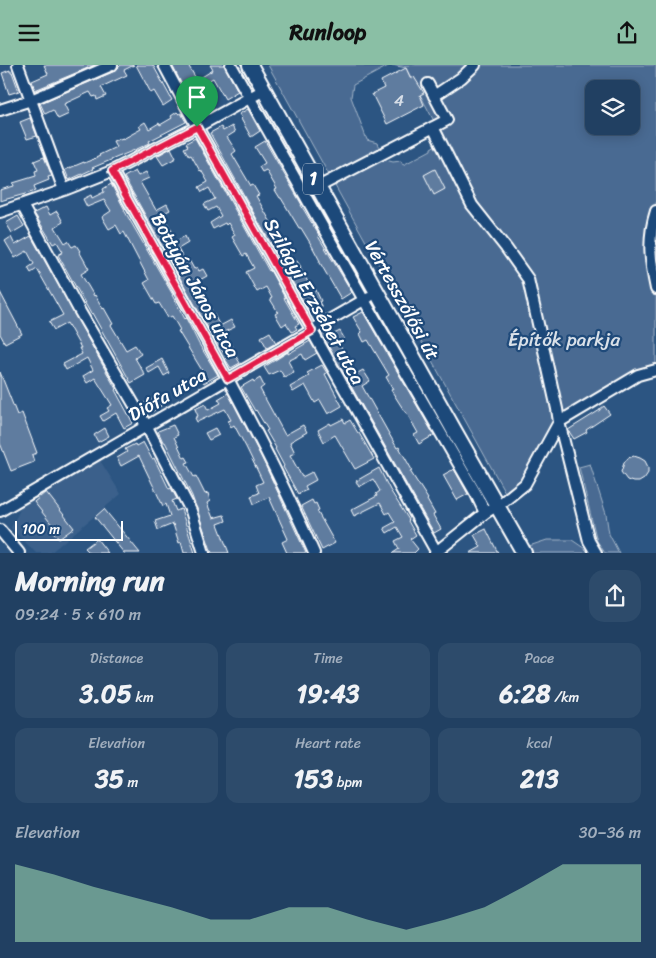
<!DOCTYPE html>
<meta charset="utf-8">
<style>
body{margin:0;font-family:Sriracha,sans-serif;background:#2d4b6b;color:#f1f3f6;height:100vh;display:flex;flex-direction:column;font-size:19px;white-space:nowrap}
*{box-sizing:border-box;margin:0}
p{font-size:16px;color:#a2afbe}
.icon{flex:none;width:28px;height:28px;fill:none;stroke:currentColor;stroke-width:2;stroke-linecap:round;stroke-linejoin:round}
.map{position:relative;height:488px;overflow:hidden}
.drawer{display:flex;flex-direction:column;background:#214062;flex:1}
.drawer>*{flex:none}
.controls{position:absolute;left:585px;top:15px;display:grid;gap:10px}
.controls a{display:grid;place-items:center;width:55px;height:55px;border-radius:10px;background:#214062;box-shadow:0 2px 12px #0003,0 0 0 1px #3e5977;font-size:25px}
.scale{position:absolute;left:15px;bottom:12px;width:108px;box-sizing:border-box;padding-left:5px;border:2px solid #fff;border-top:0;font-size:14px;line-height:18px;white-space:nowrap;color:#fff;-webkit-text-stroke:4px #1f4a7a;paint-order:stroke}
.pin{position:absolute;display:grid;place-items:center;width:42px;height:42px;color:#fff;margin:-51px -21px;border-radius:50% 50% 50% 0;rotate:-45deg;box-shadow:0 0 5px #0007}
.pin .icon{rotate:45deg}
.round{display:grid;place-items:center;flex:none;width:52px;height:52px;border-radius:15px;background:#2d4b6b}
.headline{display:flex;align-items:center;justify-content:space-between;height:85px;padding:0 15px}
h1{font-size:28px;font-weight:800;line-height:38px}
.figures{display:grid;grid-template-columns:repeat(3,1fr);gap:8px;height:85px;padding:5px 15px}
.figures div{display:grid;align-content:center;border-radius:12px;background:#2d4b6b;text-align:center}
.figures b{font-size:25px;font-weight:800}
.figures small{font-size:14px;font-weight:400}
.figures p{font-size:14px}
.chart{height:140px;padding:10px 15px}
.chart p{display:flex;justify-content:space-between}
.chart svg{width:100%;height:90px;margin-top:5px;fill:#8abfa5;opacity:.7}
header{display:flex;justify-content:space-between;align-items:center;height:65px;padding:0 15px;background:#8abfa5;color:#111;font-size:22px;font-weight:800}
.map>svg:first-child{display:block}
.built{fill:#3b618b}
.green{fill:#486b92;stroke:#a4b5c8;fill-rule:evenodd}
.building{fill:#5e7c9f;stroke:#fff}
.lines{fill:none;stroke-linecap:round;stroke-linejoin:round}
.minor-casing{stroke:#fff;stroke-width:14}
.major-casing{stroke:#fff;stroke-width:18}
.minor{stroke:#1f4a7a;stroke-width:10}
.major{stroke:#1f4a7a;stroke-width:14}
.route-casing{stroke:#fff;stroke-width:10}
.route{stroke:#e11d48;stroke-width:6}
.labels{text-anchor:middle;stroke-width:4.5;stroke-linejoin:round;paint-order:stroke}
.number-label{font-size:16px;fill:#d7dee7}
.shield{fill:#1f4a7a;stroke:#bcc9d7;stroke-width:1}
.shield-label{font-size:18px;font-weight:bold;fill:#fff}
.street-label{font-size:19px;fill:#fff;stroke:#1f4a7a}
.park-label{font-size:19px;fill:#dae1e9;stroke:#1f4a7a}
</style>
<header><svg class="icon" aria-label="menu" viewBox="0 0 24 24"><path d="M4 6h16M4 12h16M4 18h16"/></svg>Runloop<svg class="icon" aria-label="share" viewBox="0 0 24 24"><path d="M12 15V3M7 8l5-5 5 5M5 13v7h14v-7"/></svg></header>
<div class="map">
<svg width="656" height="488" viewBox="0 0 656 488">
<rect width="100%" height="100%" fill="#2c5582"/>
<filter id="ink" filterUnits="userSpaceOnUse"><feTurbulence type="fractalNoise" baseFrequency=".02" numOctaves="2"/><feDisplacementMap in="SourceGraphic" scale="10" xChannelSelector="R" yChannelSelector="G"/><feConvolveMatrix kernelMatrix="1 2 1 2 8 2 1 2 1" color-interpolation-filters="sRGB"/></filter>
<g filter="url(#ink)">
<path class="built" d="M99,394l22,35 -71,59h-14l-25,-25 12,-25z"/>
<path class="green" d="M268,0h122l-37,20 -2,12 16,43 10,3 5,16 11,3 8,-1 2,4 28,-15v-2l13,-8 -38,-72 -14,-3h264v302l-19,4 -86,53 -33,60 -12,10zM594,24h37v37h-37z
M590,399l16,50 3,20 10,19h-14l-8,-12 -18,-74z
M547,475h25l19,13h-61l-4,-6z"/>
<path class="building" d="M44,0h51l-60,25 -3,-9 16,-7z
M121,0h13l-10,5 3,5 -26,12 5,9 -9,4 -1,-4 -3,1 -3,-5 -26,12 5,10 -11,5 -5,-9 -8,4 -5,-11 75,-32z
M136,0h17l19,35 -9,6 -9,-15 -3,2z
M172,0h16l9,15 16,-10 -3,-5h14l14,26 -13,8 -12,-21 -16,9 11,21 -8,5 -17,-26z
M406,3l5,11 3,-2 10,16 -4,2 4,10 -37,19 -15,-30 12,-6 -3,-7z
M10,5v2h2l7,19 -10,3 -7,-21z
M248,44l12,22 -9,6 -10,-18 1,-1 -3,-4z
M177,47l2,2 2,-1 5,9 -37,19 1,2 -13,6 -45,19 1,1 -24,11 -4,-10 19,-8v1l5,-2 11,-5 -1,-1 17,-8 -3,-6 10,-3v1l18,-10 -2,-3 6,-4 4,7 10,-6 1,2 12,-7 -1,-2z
M30,53l7,18 -10,3 -7,-17z
M232,61l3,6 -8,5 9,14 -4,3 19,32 2,-1 6,10 -3,1 27,48 11,18 3,-1 4,6 -1,1 12,21 3,-1 6,13 -2,1 3,5 -12,6 -52,-92 -48,-88 11,-6 2,4z
M195,73l74,133 1,-1 6,11 9,17h-1l15,26 -4,2 2,3 -5,3 -6,-9 -4,3 -7,-12 3,-2 -8,-13 2,-1 -6,-11 -9,5 -11,-20 8,-4 -8,-14 -3,2 -11,-19 3,-2 -7,-12 -2,2 -1,-2 -12,6 -3,-6 11,-7 -5,-9 -8,4 -4,-7 11,-5 -6,-11 -7,4 -3,-5 9,-5 -7,-12 -1,1 -9,-16 -2,1 -5,-8 4,-2 -2,-3z
M265,76l37,64h-1l18,30 -1,1 34,56 -11,7 -22,-38h1l-8,-15 -11,-18h-2l-18,-30h-1l-5,-8 2,-1 -11,-19 -4,2 -3,-5 6,-4 -10,-16z
M171,83l5,10 -13,7 -6,-9z
M44,92l8,19 -4,1 1,3 -15,6 2,5 -36,10v-11l14,-4 -1,-3 23,-7 -1,-5 3,-1 -4,-9z
M435,104l10,20 -11,6 -10,-20z
M135,106l3,5 8,-4 3,6 -9,4 16,28 11,-6 3,6 -8,4 10,17 -5,2 5,10 13,-7 3,7 -10,6 6,11 4,-2 6,11 3,-2 2,4 4,-2 4,7 -11,6 24,44 11,-6 4,7 -11,5 10,17 -2,1 8,13 -9,5 -6,-9 2,-1 -14,-21 -18,-32 -71,-128z
M111,119l14,26h-1l49,85h-1l13,24 1,-1 13,26 19,31 -14,8 -5,-9 4,-2 -25,-41 2,-1 -8,-14 -4,2 -9,-15 -3,1 -12,-21 5,-3 -25,-48 -3,2 -5,-9 -7,4 -7,-12 9,-6 -7,-11 -17,7 -4,-8 8,-4 1,3 12,-6 -1,-3z
M46,142l4,8 7,-4 6,11 -8,5 10,16 3,-2 4,6 4,-2 4,6h-1l10,18 -8,5 13,22 1,-1 8,14 1,-1 9,16 -2,1 15,25 9,-5 6,9 -6,4 10,17 -14,8 -39,-70 -1,1 -33,-59 5,-3 -6,-10 -4,2 -19,-31z
M18,151l6,10 -12,7 -6,-10z
M31,171l85,153 -1,1 18,33 -9,5 -8,-15 -13,8 -3,-5 9,-5 -2,-3 5,-3 -17,-27 -8,5 -4,-7 10,-6 -6,-12 -21,12 -3,-6 19,-10 -3,-6h2l-14,-25 -13,7 -5,-8 14,-7 -26,-46 -6,4 -3,-5 6,-4 -7,-13 -12,7 -10,-17 6,-4 4,8z
M0,227l22,42 -17,9 -5,-9z
M363,247l71,123 -15,9 -5,-9 4,-2 -12,-21h-1l-14,-22 2,-1 -7,-12 3,-2 -21,-35 -4,2 -4,-8 2,-2 -9,-15z
M328,264l4,6 8,-4 4,7 -6,4 18,32 7,-4 7,11 -8,5 35,62 2,-1 13,23 -2,1 18,28 -1,1 8,14 -2,1 8,14 -7,4 -113,-200z
M270,267l6,11 -9,5 -6,-11z
M310,276l7,12 -12,7 -3,-6 -14,7 6,11 -10,5 -4,-7 -11,5 -5,-8 24,-15v2z
M162,294l7,14 -5,3 -5,-9 -10,6 -3,-5z
M322,300l5,8 -2,1 17,32 -14,8 -8,-14 -5,3 -10,-18 -12,7 -3,-5 19,-11 -2,-3z
M0,307l17,43 5,-2 15,40 -5,2 2,7 -23,9 -11,-28z
M260,313l4,8 -4,3 25,46 18,-10 4,7 -17,10 5,11 -5,2 12,22 10,-5 4,8 -11,6 2,4 -9,4 -15,-27 1,-1 -9,-17 1,-1 -10,-17 2,-1 -12,-20 -1,1 -14,-24 12,-7 1,2z
M228,328l34,65 44,95h-19l-5,-11 6,-3 -19,-42 -15,7 -3,-8 8,-3 -3,-8 7,-3 -17,-35 -12,-22 -3,2 -3,-6 3,-1 -6,-11 -28,13 -2,-4 3,-2 -3,-7 10,-5 3,6 13,-7 -3,-4z
M155,332l6,9 -11,7 -6,-10z
M604,341l6,8 -24,16 1,2 -13,7 -6,-9 32,-20v-1z
M343,354l2,4 5,-3 8,13h1l15,26 -19,10 -20,-34 -11,7 -6,-12 12,-7 1,2z
M173,360l5,10 -4,2 10,21 2,-1 3,5 -3,1 8,14 2,-1 9,18 3,-1 2,8 -3,2 6,15 11,-3 2,6 -8,3 11,29h-17l-20,-57 -27,-54h-2l-5,-11z
M105,363l4,8 -11,6 -4,-7z
M215,363l4,7 -10,5 -4,-7z
M143,377l9,17 2,-1 15,31 2,-1 6,11 -5,2 4,10 5,-2 14,44h-11l-3,-11 -2,1 -6,-19 -15,6 -3,-9 15,-5 -4,-12 -3,2 -24,-50 -18,10 -4,-8 10,-6 -2,-3 10,-5 1,2z
M634,391l6,2 5,3 3,6v6l-4,6 -5,3h-6l-6,-2 -6,-8 3,-9 4,-5z
M379,403l11,22 19,30 -1,1 8,14 -6,4 8,10 -4,4h-21l6,-4 -4,-8 8,-4 -6,-10 -10,6 -3,-5 11,-6 -6,-10 -3,2 -6,-11 -26,13 -3,-6 26,-14 -1,-2 4,-3 -7,-12 -14,8 -3,-6z
M454,404l14,25 -11,6 -14,-25z
M46,427l28,36 -15,11 -9,-11 3,-2 -19,-24z
M312,435l2,4 2,-1 3,7 -2,1 18,32 -13,7 -21,-44z
M104,444l36,44h-16l-29,-36z
M486,464l12,24h-28l11,-6 -7,-12z
M97,474l11,14h-18l-5,-5z"/>
<g class="lines">
<defs>
<path id="minor" d="M18,0l46,125
M164,0l33,62 240,426
M231,0l133,235 112,194 9,19
M434,31l27,-18 14,-13
M0,45l31,-10 81,-35
M433,62l39,78 34,43 22,31 29,130 2,13 30,119 7,12
M112,106c70,126 144,250 202,382
M318,122l129,-67 -19,-36
M22,140l57,105 67,115 45,86 13,42
M656,146c-9,28 -6,50 0,78
M0,147l64,-22 48,-19 85,-44 67,-37
M0,446l369,-214
M0,465l19,23
M435,488l50,-40 19,-12 21,-17 34,-62 79,-47 18,-5"/>
<path id="major" d="M250,0l205,367 69,121"/>
</defs>
<use href="#minor" class="minor-casing"/>
<use href="#major" class="major-casing"/>
<use href="#minor" class="minor"/>
<use href="#major" class="major"/>
</g>
</g>
<g class="lines" filter="url(#ink)">
<defs>
<path id="route" d="M197,62l115,204 -84,48 -116,-208z"/>
</defs>
<use href="#route" class="route-casing"/>
<use href="#route" class="route"/>
</g>
<g class="labels">
<g class="number-label">
<text x="399" y="41">4</text>
</g>
<rect class="shield" x="303" y="98.5" width="20" height="31" rx="4"/>
<g class="shield-label">
<text x="313" y="120">1</text>
</g>
<g class="street-label">
<text transform="translate(196 220) rotate(61)" y="7">Bottyán János utca</text>
<text transform="translate(403 235) rotate(61)" y="7">Vértesszőlősi út</text>
<text transform="translate(315 236) rotate(61)" y="7">Szilágyi Erzsébet utca</text>
<text transform="translate(167 329) rotate(-30)" y="7">Diófa utca</text>
</g>
<g class="park-label">
<text x="564" y="281">Építők parkja</text>
</g>
</g>
</svg>
<div class="controls">
<a><svg class="icon" aria-label="layers" viewBox="0 0 24 24"><path d="M12 4l9 5-9 5-9-5zM3 14l9 5 9-5"/></svg></a>
</div>
<div class="scale">100 m</div>
<div class="pin" style="left:197px;top:62px;background:#1e9e55"><svg class="icon" aria-label="arrive" viewBox="0 0 24 24"><path d="M6 21V4h12l-3 4 3 4H6"/></svg></div>
</div>
<section class="drawer">
<div class="headline"><div><h1>Morning run</h1><p>09:24 · 5 × 610 m</p></div><a class="round"><svg class="icon" aria-label="share" viewBox="0 0 24 24"><path d="M12 15V3M7 8l5-5 5 5M5 13v7h14v-7"/></svg></a></div>
<div class="figures">
<div><p>Distance</p><b>3.05<small> km</small></b></div>
<div><p>Time</p><b>19:43</b></div>
<div><p>Pace</p><b>6:28<small> /km</small></b></div>
</div>
<div class="figures">
<div><p>Elevation</p><b>35<small> m</small></b></div>
<div><p>Heart rate</p><b>153<small> bpm</small></b></div>
<div><p>kcal</p><b>213</b></div>
</div>
<div class="chart"><p><span>Elevation</span>30–36 m</p>
<svg viewBox="0 0 160 44" preserveAspectRatio="none"><path d="M0 44V6L10 11L20 17L30 22L40 27L50 33L60 33L70 27L80 27L90 33L100 38L110 33L120 27L130 17L140 6L150 6L160 6V44z"/></svg>
</div>
</section>
